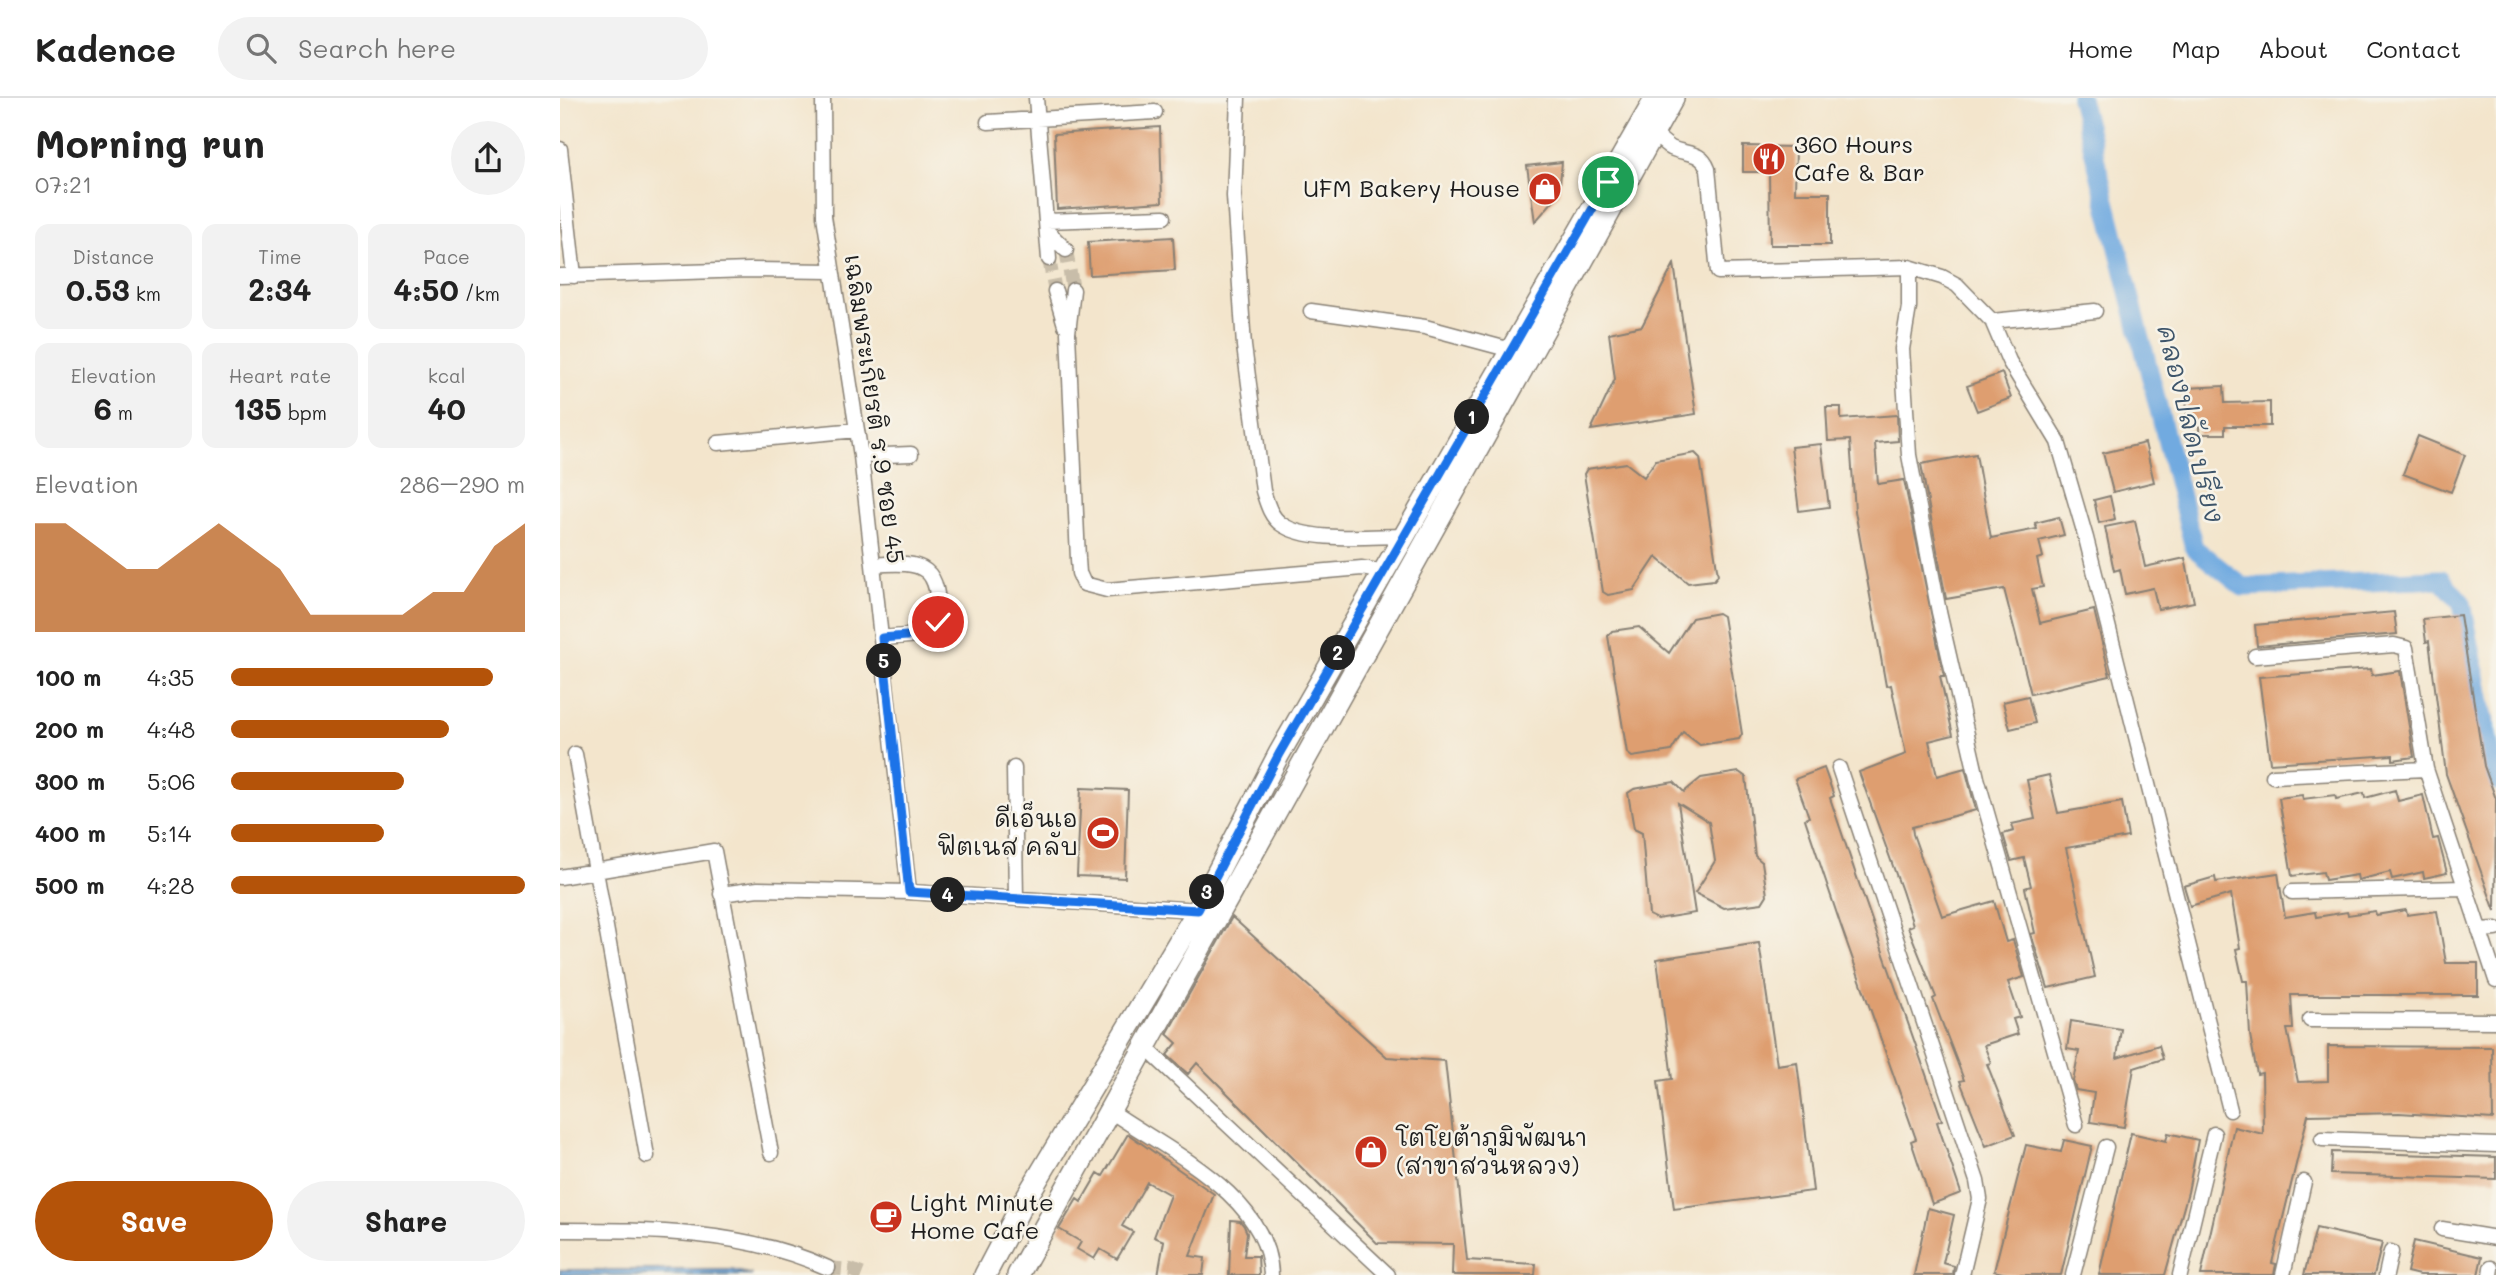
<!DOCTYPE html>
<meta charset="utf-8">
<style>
body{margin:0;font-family:Mali,"Playpen Sans Thai",sans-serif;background:#f2f2f2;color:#222;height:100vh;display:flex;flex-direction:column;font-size:26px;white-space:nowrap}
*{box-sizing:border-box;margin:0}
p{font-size:23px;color:#767676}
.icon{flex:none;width:38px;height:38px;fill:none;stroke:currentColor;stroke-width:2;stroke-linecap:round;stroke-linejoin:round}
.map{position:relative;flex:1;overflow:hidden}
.details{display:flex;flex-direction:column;background:#fff;width:560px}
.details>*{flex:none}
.pin{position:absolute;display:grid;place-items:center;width:60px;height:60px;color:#fff;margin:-30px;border:4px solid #fff;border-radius:50%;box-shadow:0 2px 7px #0007}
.km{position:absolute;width:35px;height:35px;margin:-18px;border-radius:50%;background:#222;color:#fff;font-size:19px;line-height:35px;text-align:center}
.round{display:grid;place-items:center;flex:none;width:74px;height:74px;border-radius:37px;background:#f2f2f2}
.summary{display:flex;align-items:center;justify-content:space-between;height:119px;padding:0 35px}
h1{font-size:38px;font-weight:700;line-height:52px}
.stats{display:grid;grid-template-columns:repeat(3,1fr);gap:10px;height:119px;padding:7px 35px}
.stats div{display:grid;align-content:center;border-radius:14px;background:#f2f2f2;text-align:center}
.stats b{font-size:30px;font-weight:700}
.stats small{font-size:19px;font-weight:400}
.stats p{font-size:19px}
.chart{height:196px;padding:14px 35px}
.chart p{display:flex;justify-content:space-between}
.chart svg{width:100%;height:126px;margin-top:7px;fill:#b45309;opacity:.7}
.primary-button{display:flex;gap:14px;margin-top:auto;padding:14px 35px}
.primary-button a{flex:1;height:80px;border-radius:42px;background:#b45309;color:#fff;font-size:28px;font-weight:700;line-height:80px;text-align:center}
.primary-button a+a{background:#f2f2f2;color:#222}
ul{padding:0 35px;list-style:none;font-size:23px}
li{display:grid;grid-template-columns:112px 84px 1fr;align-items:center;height:52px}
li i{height:18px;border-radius:9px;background:#b45309}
header{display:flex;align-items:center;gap:42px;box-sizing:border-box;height:98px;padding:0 35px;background:#fff;border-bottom:2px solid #e0e0e0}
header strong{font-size:33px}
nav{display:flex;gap:38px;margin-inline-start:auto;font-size:24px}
.search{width:490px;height:63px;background:#f2f2f2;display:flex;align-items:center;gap:18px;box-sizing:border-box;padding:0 24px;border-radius:38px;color:#767676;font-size:26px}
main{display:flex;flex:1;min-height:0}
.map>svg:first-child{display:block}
.water{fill:#71aae0;stroke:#46637e;stroke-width:2}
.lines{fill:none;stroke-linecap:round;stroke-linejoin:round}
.canal{stroke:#71aae0;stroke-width:19}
.building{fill:#de9e70}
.street-tunnel{stroke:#c8bda9;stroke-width:14;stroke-dasharray:14 7;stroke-linecap:butt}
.street-casing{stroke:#888074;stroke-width:17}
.secondary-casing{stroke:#888074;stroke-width:24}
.street{stroke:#fff;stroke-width:14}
.secondary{stroke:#fff;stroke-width:21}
.route-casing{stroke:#fff;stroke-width:14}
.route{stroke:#1a73e8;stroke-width:9}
.labels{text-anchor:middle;stroke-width:5;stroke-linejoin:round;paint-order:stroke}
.poi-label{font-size:24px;fill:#1c1c1c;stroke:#f7f3e8;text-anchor:start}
.street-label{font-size:24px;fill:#1c1c1c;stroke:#f7f3e8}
.water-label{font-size:26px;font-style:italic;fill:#3e556a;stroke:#f7f3e8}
</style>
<header>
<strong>Kadence</strong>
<div class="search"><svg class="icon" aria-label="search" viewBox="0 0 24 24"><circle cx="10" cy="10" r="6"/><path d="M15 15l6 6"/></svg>Search here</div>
<nav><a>Home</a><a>Map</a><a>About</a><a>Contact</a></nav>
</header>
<main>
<section class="details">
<div class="summary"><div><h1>Morning run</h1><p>07:21</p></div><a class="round"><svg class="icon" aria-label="share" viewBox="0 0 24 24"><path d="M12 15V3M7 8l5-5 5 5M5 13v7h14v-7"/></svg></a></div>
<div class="stats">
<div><p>Distance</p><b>0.53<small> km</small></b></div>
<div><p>Time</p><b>2:34</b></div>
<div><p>Pace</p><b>4:50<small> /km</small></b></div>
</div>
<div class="stats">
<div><p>Elevation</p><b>6<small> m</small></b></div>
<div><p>Heart rate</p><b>135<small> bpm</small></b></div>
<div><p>kcal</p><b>40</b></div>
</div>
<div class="chart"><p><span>Elevation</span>286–290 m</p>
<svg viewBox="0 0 160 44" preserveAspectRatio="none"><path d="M0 44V6L10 6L20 14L30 22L40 22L50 14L60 6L70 14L80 22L90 38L100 38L110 38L120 38L130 30L140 30L150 14L160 6V44z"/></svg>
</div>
<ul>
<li><b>100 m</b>4:35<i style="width:89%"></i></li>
<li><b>200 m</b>4:48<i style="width:74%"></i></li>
<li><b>300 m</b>5:06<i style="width:59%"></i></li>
<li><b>400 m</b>5:14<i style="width:52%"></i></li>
<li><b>500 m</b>4:28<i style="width:100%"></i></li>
</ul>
<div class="primary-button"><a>Save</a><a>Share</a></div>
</section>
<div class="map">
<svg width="1936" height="1177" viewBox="0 0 1936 1177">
<rect width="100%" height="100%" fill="#f7f3e8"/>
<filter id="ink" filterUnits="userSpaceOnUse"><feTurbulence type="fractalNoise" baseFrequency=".0143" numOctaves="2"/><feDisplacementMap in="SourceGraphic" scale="14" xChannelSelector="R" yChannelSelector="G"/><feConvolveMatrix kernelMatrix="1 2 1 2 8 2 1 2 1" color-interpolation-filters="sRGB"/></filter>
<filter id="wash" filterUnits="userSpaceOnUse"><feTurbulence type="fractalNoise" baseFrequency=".00686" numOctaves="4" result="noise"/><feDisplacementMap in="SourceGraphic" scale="28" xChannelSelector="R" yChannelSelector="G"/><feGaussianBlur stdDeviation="1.57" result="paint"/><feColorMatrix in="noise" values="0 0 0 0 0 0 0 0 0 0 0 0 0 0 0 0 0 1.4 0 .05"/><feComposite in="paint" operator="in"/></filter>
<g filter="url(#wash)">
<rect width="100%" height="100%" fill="#f3e5cc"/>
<path class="water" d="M0,1172h171l21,5h-192z"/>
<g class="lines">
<path class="canal" d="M1520,0l114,450 49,39 198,-8 21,24 34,178"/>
</g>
<g id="blocks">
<path class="building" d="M600,29l2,75 -105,7 -3,-75z
M1183,48l53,1 -1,46h35v52h-60l-1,-73h-26z
M1002,64l-3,32 -24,28 -8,-56z
M613,139l2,33 -85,5 -2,-33z
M1114,166l22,150 -105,16 24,-51 -6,-46 33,-7z
M1442,275l9,25 -34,13 -10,-25z
M1664,288l1,17 45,-1v24h-45v8h-26v-14h-12l-1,-32z
M1266,309h15v12l56,-4 1,26 -23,2 3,41 26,-4 40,196h-4l13,59 -24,6 8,35 28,-8 11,42 -64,17 1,7 29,82 52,-15 12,41 7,-2 11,37 -16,5 12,35 -7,2 5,15 -34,11 7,18 -4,1 28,71 -29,11 -26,-65 4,-1 -31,-81 3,-2 -28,-70 5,-2 -11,-34 -43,-119 47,-18 -15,-69 -5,1 -31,-175 -5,-71 -22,1z
M1858,338l47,19 -14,37 -48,-18z
M1585,345l9,39 -41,10 -10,-39z
M1261,346l8,63 -30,4 -8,-64z
M1135,355l5,5 18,117 -4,5 -26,3 -32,-26 -22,33 -26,5 -5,-3 -19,-118 3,-5 39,-6 18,14 12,-17z
M1416,356l15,84 46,-9 -2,-6 24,-6 5,18 -25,6 4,16 -6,2 6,28 -11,2 8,34 54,-13 16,66 -79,18 -27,-105 -58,10 -25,-135z
M1550,398l5,23 -16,4 -5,-23z
M1575,423l10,46 40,-9 9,44 -36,7 -5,-21 -28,6 -5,-25 -6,2 -9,-44z
M1834,514l3,22 -140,12 -2,-21z
M1158,515l5,3 19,118 -3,5 -39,6 -17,-13 -12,19 -39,6 -5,-4 -19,-117 4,-5 27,-4 30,26 23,-35z
M1900,517l24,151 12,33 -1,112 -49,-137 -17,-133 -3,1 -3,-23z
M1811,571l1,6 28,-4 14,86 -21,3v-5l-123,8 -11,-86z
M1468,598l7,27 -25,6 -7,-27z
M1264,670l10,28 -4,2 25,74 87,248 -5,2 24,71 -29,11 -21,-63 5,-2 -75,-213 -36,-107 4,-2 -14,-38z
M1179,674l7,5 9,79 7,6 5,33 -5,8 -38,5 -29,-15 20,-32 -6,-39 -31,-19 17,110 -38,6 -8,-4 -7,-82 -8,-4 -6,-36 6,-4 40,-7 10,10 17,-14z
M1489,677l9,38 64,-11 6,35 -62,11 29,129 -47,11 -17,-54 4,-1 -10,-45 6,-2 -7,-28 -13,3 -8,-27 11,-3 -2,-7 23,-5 -8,-39z
M521,690l47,2 -3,88 -48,-2z
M1835,692l3,11 25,-6 10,44 5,-1 9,35 -23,5 -1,-6 -31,7 -2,-7 -32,8 -1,-5 -32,5 -2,-8 -31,4 -13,-78 23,-3 1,4 32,-4 1,4 28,-6 1,5z
M1718,775l7,44 30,-5 1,5 31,-5 1,3 27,-4 1,4 30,-5 1,5 30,-4 9,52h32v32h-187l2,34h-6l11,53 30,-1v-35l164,1 1,72 -94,-6 -91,2 -36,148 4,1 -2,11h-73l33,-148 29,7 -1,-61 -5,1 -7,-39 -3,-54h-4l-7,-32 4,-1 -9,-54 -41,12 -6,-20 31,-9 1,5z
M672,819l155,140 58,4 22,199 69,4 -1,11h-83l1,-31 -76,-1 -180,-180 -9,11 -21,-19 10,-12 -10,-9z
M1199,845l18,122 20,-3 16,129 -139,18 -16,-128 14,-2 -15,-120z
M1511,923l50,8 -4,29 42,-13 4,14 -29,9 -10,59 -34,-5 4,-29 -18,-3 -3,-9 6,-30 -12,-2z
M1571,1035l35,8 2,-8 30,7 -10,52 -23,83h-66z
M568,1036l86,60 -24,62 15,2 -2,17h-45l6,-34 -10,-4 16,-42 -23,-13 -25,44 11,6 -16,27 -17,-10 -6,10 -17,-10 4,-7 -22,-13 18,-30 4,3 17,-29 5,3z
M1504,1042l28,6 -31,129h-50l-17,-4 32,-126 35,7z
M1772,1054l164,5v22l-165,-5z
M1368,1110l26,7 -11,48 11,3 -1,9h-39z
M671,1122l9,1 4,5 3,7 -3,23h14l1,19h-30z
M1756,1130l66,15 -8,32h-70z
M1854,1143l68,16 -4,18h-59l-12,-3z"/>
</g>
</g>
<g filter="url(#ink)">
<use href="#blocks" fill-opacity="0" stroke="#888074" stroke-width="2"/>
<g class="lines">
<path class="street-tunnel" d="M506,152l7,40
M489,161l6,32
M268,1170l23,2 13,5"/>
<defs>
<path id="street" d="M263,0l1,118 37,240 48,436
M476,0l13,161
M678,0l-4,98 10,150 19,145c4,12 7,25 18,33 27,19 89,12 123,12
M428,24l167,-10
M1093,36c6,4 12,10 18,14 16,7 30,3 37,21l10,103 191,-5 33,10 15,8 35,36 17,40 49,81 28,96 144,572
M0,51l14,127
M486,123l118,-4
M487,133l19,19
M1349,169v40l-7,42 7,106 30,157 38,166 99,347
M0,178l190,-6 81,1
M513,192l-5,43 10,226 1,14 5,11 23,6 255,-22 22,4
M495,193l10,34
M751,213l114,16 86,23
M1432,223l103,-10
M158,345l139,-13
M301,358l50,-2
M313,467c53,-5 67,2 65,57l-19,13 -37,3
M1695,558l139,-11 12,3 20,121 70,211
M15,656l72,402
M454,670l2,131
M1279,670l138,413 3,18 -18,76
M1713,678l153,-7
M0,779l154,-26 57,302
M1732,794l172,-4
M161,796l37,-5 151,3 289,18
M1919,832l17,-1
M1750,922l186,1
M585,949l243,228
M549,1012c57,40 159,85 162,165
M1762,1041l174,6
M1882,1131l54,9
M0,1132c91,0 185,0 268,38
M1513,1177l33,-128
M1620,1177l34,-141
M1723,1177l21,-93
M1826,1177l5,-23
M1930,1177l1,-7"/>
<path id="secondary" d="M425,1177l35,-67 178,-298 81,-156 377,-656
M458,1177l655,-1177"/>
</defs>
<use href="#street" class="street-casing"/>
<use href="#secondary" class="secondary-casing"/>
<use href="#street" class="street"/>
<use href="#secondary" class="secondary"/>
</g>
</g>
<g class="lines" filter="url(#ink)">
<defs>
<path id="route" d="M378,524l-19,13 -37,3 27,254 289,18 81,-156 329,-572"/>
</defs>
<use href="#route" class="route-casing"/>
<use href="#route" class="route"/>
</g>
<defs>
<symbol id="restaurant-disc" viewBox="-11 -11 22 22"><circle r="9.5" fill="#c8321e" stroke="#f7f3e8"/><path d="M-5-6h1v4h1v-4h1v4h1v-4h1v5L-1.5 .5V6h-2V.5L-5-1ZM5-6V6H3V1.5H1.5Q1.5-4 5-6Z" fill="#fff"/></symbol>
<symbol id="shop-disc" viewBox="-11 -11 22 22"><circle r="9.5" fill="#c8321e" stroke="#f7f3e8"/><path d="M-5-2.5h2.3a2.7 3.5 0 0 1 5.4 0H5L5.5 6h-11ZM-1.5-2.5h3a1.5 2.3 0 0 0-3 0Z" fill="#fff"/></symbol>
<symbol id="stadium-disc" viewBox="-11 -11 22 22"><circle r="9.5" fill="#c8321e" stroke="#f7f3e8"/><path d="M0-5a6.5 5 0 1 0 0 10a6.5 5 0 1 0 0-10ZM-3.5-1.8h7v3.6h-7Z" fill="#fff"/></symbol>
<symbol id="cafe-disc" viewBox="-11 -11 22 22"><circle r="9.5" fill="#c8321e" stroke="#f7f3e8"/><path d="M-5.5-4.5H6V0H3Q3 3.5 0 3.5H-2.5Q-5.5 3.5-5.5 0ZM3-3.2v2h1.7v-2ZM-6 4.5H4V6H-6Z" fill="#fff"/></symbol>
</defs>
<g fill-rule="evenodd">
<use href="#restaurant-disc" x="1190" y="42" width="38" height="38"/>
<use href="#shop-disc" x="966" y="72" width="38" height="38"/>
<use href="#stadium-disc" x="524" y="716" width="38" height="38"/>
<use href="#shop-disc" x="792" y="1035" width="38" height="38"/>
<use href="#cafe-disc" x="307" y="1100" width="38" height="38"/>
</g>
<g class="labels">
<g class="poi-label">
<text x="1234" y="55">360 Hours<tspan x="1234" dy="28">Cafe &amp; Bar</tspan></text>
<text x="960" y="99" text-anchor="end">UFM Bakery House</text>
<text x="518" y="729" text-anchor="end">ดีเอ็นเอ<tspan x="518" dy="28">ฟิตเนส คลับ</tspan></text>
<text x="836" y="1048">โตโยต้าภูมิพัฒนา<tspan x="836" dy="28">(สาขาสวนหลวง)</tspan></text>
<text x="350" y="1113">Light Minute<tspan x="350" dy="28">Home Cafe</tspan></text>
</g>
<g class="street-label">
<text transform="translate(314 311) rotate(82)" y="8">เฉลิมพระเกียรติ ร.9 ซอย 45</text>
</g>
<g class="water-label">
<text transform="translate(1630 326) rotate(76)" y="9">คลองปลัดเปรียง</text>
</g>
</g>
</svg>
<div class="pin" style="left:1048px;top:84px;background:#1e9e55"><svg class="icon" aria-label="arrive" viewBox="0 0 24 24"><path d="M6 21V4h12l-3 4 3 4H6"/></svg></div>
<div class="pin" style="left:378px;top:524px;background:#d93025"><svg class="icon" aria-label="check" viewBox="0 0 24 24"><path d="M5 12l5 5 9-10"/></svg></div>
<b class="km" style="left:912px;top:319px">1</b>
<b class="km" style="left:778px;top:555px">2</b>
<b class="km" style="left:647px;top:794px">3</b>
<b class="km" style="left:388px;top:797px">4</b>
<b class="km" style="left:324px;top:563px">5</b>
</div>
</main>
